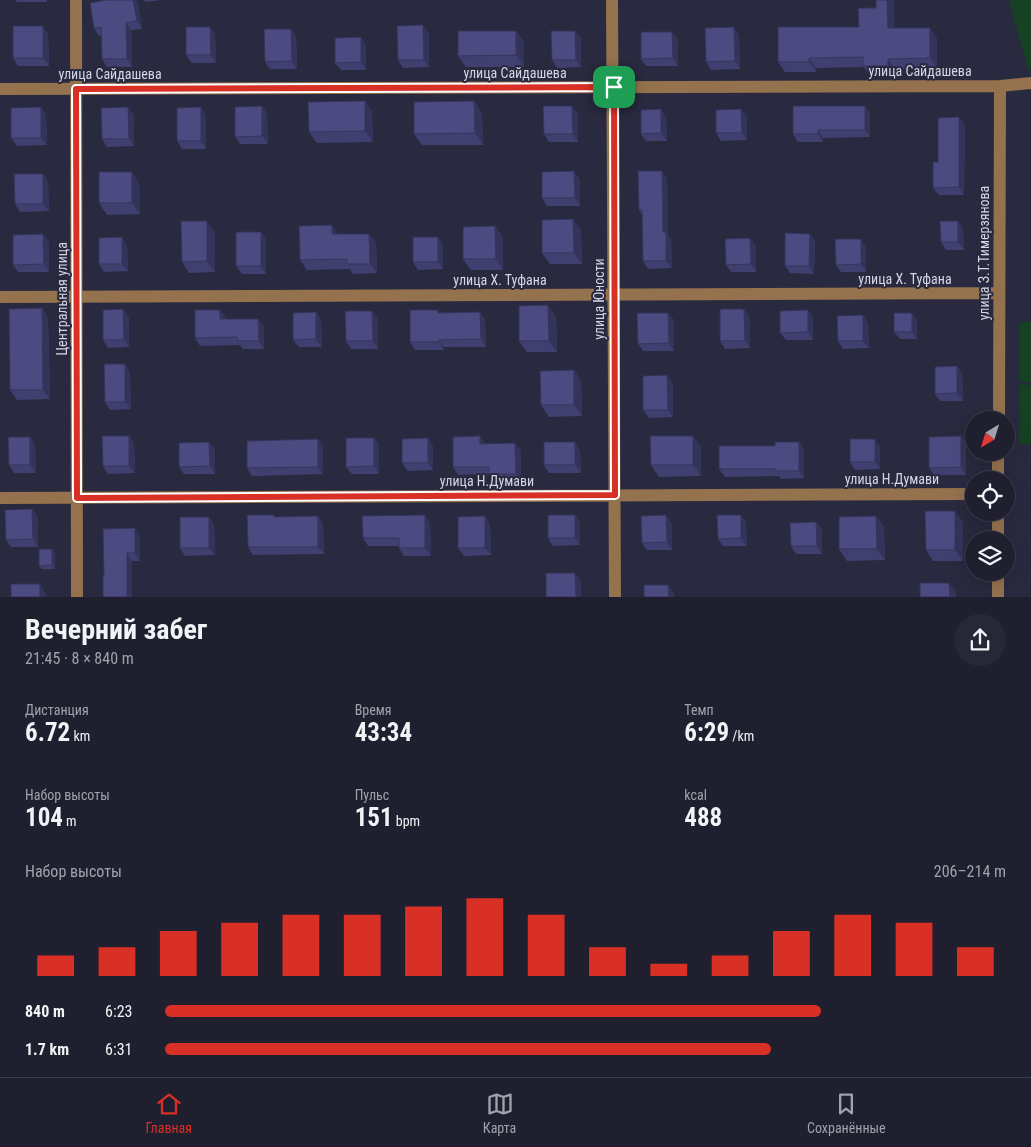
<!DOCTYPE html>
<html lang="ru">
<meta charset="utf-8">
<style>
body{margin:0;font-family:"Roboto Condensed",sans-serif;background:#272737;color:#f1f3f6;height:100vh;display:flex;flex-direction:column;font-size:19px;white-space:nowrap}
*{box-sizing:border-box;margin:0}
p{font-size:16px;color:#a1a2aa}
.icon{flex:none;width:28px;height:28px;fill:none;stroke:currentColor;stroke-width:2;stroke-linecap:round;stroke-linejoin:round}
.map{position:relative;height:597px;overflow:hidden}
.drawer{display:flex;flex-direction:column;background:#1f1f2f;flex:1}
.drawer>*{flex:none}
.needle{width:32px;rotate:218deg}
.tools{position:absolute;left:965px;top:411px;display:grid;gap:10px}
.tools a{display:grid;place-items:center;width:50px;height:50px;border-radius:50%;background:#1f1f2f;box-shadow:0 5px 20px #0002,0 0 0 1px #3c3d4b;font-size:25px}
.pin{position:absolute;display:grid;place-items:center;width:42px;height:42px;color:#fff;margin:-21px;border-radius:10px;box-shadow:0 2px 8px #0006}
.round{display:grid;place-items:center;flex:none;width:52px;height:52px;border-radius:26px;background:#272737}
.summary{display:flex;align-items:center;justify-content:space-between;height:85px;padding:0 25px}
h1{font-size:28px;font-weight:700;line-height:38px}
.stats{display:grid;grid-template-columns:repeat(3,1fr);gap:8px;height:85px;padding:5px 25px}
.stats div{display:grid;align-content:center}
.stats b{font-size:25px;font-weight:700}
.stats small{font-size:14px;font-weight:400}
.stats p{font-size:14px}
.chart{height:140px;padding:10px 25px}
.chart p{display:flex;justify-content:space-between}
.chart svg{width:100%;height:90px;margin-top:5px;stroke:#d93025;stroke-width:6}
ul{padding:0 25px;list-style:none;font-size:16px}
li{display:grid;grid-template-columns:80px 60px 1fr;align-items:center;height:38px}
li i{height:12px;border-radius:6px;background:#d93025}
.dock{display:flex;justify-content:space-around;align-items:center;height:70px;border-top:1px solid #3c3d4b;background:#1f1f2f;font-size:14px;color:#a1a2aa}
.dock a{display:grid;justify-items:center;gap:2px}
.dock .selected{color:#d93025}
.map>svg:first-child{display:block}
.green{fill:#164123}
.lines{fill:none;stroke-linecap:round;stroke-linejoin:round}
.minor{stroke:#94724e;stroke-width:12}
.wall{fill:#404070}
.shaded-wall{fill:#34345b}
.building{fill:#4b4b82;stroke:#34345b}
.route-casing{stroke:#fff;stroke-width:10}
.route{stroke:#d93025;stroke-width:6}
.labels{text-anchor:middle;stroke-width:4;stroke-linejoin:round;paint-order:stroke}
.street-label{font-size:14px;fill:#d5d6e4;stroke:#29293f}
</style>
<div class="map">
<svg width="1031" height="597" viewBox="0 0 1031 597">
<rect width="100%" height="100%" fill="#29293f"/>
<path class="green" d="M1009,0h22v70h-3z
M1020,322h11v60h-11z
M1020,384l11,1v59h-12z"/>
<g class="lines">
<path class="minor" d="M76,0l1,597
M612,0l3,597
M0,89l1000,-3 31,-3
M0,297l999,-4
M999,420l1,-334
M998,480v-28
M0,498l974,-4
M998,540v-28
M998,597v-25"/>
</g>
<path class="wall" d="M15,0h32v2h-30z
M144,0h17l-16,2z
M876,0h18v28l43,10v30l-42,1v6l-25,1 -6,-9 -48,1v4h-31l-7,-10 81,-35 17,-19z
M138,3l4,26 -10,1v37h-25l-5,-8v-24l-3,1 -5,-8z
M43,26l5,8 1,32h-31l-5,-8z
M210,27l5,7 1,29h-24l-6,-8z
M516,31l8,11v25h-58l-8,-11z
M429,33v34l-26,1 -5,-8z
M739,35l1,34 -29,1 -5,-8z
M296,36l1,33h-27l-5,-7z
M581,38v29l-24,1 -5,-8z
M678,39v27h-32l-5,-7z
M366,45v25h-25l-6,-7z
M365,101l7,11 1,30 -56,1 -8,-11z
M474,101l8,12 1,32h-61l-8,-11z
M262,106l5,8 1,30h-28l-5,-7z
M865,106l5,8v23l-47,1v4h-25l-5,-8z
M41,107l5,8 1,30 -30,1 -6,-8z
M578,114v28h-29l-5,-8z
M134,115v31l-27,1 -5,-8z
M206,115v34h-24l-5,-8z
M666,117l1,24h-21l-5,-7z
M747,117v23l-26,1 -5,-8z
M965,125l-1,70h-25l-6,-7 5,-26z
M43,174l5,8 1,29 -29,1 -5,-8z
M667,178l1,58 3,3 1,29 -24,1 -5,-8 -1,-46 -3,-5z
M580,179v27h-33l-5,-8z
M139,183l1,31 -33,1 -8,-12z
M495,226l8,11v33h-32l-8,-11z
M963,229l1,21h-18l-5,-8z
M581,230l1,34h-32l-8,-11z
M215,232v40l-26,1 -7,-11z
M43,234l6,8v30h-31l-5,-7z
M369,234l7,9 1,30 -24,1 -3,-5 -43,1 -7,-10z
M810,234l5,7 -1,33 -24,-1 -5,-7z
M266,239v35h-24l-6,-8z
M443,244v25l-25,1 -5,-8z
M127,245l1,26 -24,1 -5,-8z
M756,246v26h-25l-5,-7z
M866,247v25h-25l-5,-7z
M42,308l6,10 2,81 -33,1 -7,-10z
M220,310l6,8v1h32l6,7v23h-21l-3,-4 -40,1 -5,-8z
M808,310l5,8v22h-27l-6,-7z
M316,312l5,8 1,27h-23l-6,-7z
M480,312l5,8 1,27h-42v3h-29l-5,-8 30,-29z
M129,317v30l-21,1 -5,-8z
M556,317l1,35h-30l-8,-11z
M750,317v31l-25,1 -5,-8z
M378,319v30h-27l-5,-8z
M674,320v31h-31l-5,-7z
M917,320v19h-17l-6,-7z
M868,323l1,25 -26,1 -5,-8z
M957,366l5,8 1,27h-23l-5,-7z
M574,370l7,11 1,35 -33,1 -8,-12z
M130,372l1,37 -21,1 -5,-8z
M673,383v34l-24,1 -6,-8z
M129,436l5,7 1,30 -27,1 -5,-8z
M480,436l5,8 30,-1 6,8v30l-27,1 -5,-8 -31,1 -5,-8z
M693,436l8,11v29l-42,1 -8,-12z
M961,436l5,8v31h-32l-5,-7z
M30,437l5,7 1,29h-22l-5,-8z
M374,438l5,7v29h-27l-6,-7z
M318,439l5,7v28l-71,2 -5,-8z
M209,442l6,8v24h-31l-5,-7z
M799,442l5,7v29l-23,1 -2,-3 -54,1 -6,-8z
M433,446v24l-25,1 -6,-8z
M880,446v23l-25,1 -5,-8z
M580,450l1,23h-32l-5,-8z
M32,509l6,8v30h-27l-5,-7z
M274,515l1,2 43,-1 5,8 1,30 -71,1 -5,-8z
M876,516l8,11 1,33 -38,1 -8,-12z
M580,522v23l-27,1 -5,-8z
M746,522l1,24h-24l-5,-7z
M816,522l6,8v24h-26l-5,-8z
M963,522v39h-30l-7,-11z
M430,523l1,33h-27l-5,-8v-2h-31l-5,-8z
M672,523v27h-25l-5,-7z
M214,524l1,31 -30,1 -5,-8z
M490,524l1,31 -27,1 -6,-8z
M140,536v25h-8v36h-29l1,-21z
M52,549l3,4v16h-13l-3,-3z"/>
<path class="shaded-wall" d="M133,0h3l2,3 4,26 -5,-8z
M887,0h7l1,38 -7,-10z
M126,23l6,7v37l-5,-8z
M423,25l6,8v34l-5,-7z
M43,26l5,8 1,32 -6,-8z
M210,27l5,7 1,29 -5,-8z
M734,27l5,8 1,34 -5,-8z
M930,28l7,10v30l-7,-10z
M291,29l5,7 1,33 -5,-8z
M516,31l8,11v25l-8,-12z
M575,31l6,7v29l-5,-7z
M672,32l6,7v27l-5,-8z
M361,37l5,8v25l-5,-8z
M809,58l7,10v4l-7,-10z
M888,59l7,10v6l-7,-9z
M365,101l7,11 1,30 -8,-11z
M474,101l8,12 1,32 -8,-12z
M262,106l5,8 1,30 -6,-8z
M572,106l6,8v28l-5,-8z
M865,106l5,8v23l-5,-7z
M41,107l5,8 1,30 -6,-7z
M128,107l6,8v31l-5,-7z
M201,107l5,8v34l-5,-8z
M661,109l5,8 1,24 -6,-8z
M741,109l6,8v23l-5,-7z
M959,117l6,8 -1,70 -5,-8z
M818,130l5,8v4l-5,-8z
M574,171l6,8v27l-5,-8z
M662,171l5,7 1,58 3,3 1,29 -6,-7 -3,-29z
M132,172l7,11 1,31 -8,-11z
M43,174l5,8 1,29 -6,-7z
M573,219l8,11 1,34 -8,-11z
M207,221l8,11v40l-8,-11z
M958,221l5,8 1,21 -6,-8z
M332,225l6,10 -6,-1z
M495,226l8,11v33l-7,-11z
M261,232l5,7v35l-5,-8z
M43,234l6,8v30l-5,-8z
M369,234l7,9 1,30 -7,-9z
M810,234l5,7 -1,33 -5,-8z
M122,237l5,8 1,26 -6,-7z
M438,237l5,7v25l-5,-7z
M750,238l6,8v26l-5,-8z
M861,239l5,8v25l-5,-8z
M548,305l8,12 1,35 -8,-11z
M42,308l6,10 2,81 -7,-9z
M123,309l6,8v30l-5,-7z
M744,309l6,8v31l-5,-7z
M220,310l6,8v9l-6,-8z
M808,310l5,8v22l-5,-8z
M372,311l6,8v30l-5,-8z
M316,312l5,8 1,27 -6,-8z
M480,312l5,8 1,27 -5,-8z
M668,313l6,7v31l-5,-8z
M912,313l5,7v19l-5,-7z
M863,315l5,8 1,25 -6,-7z
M258,319l6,7v23l-5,-8z
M439,340l5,7v3l-5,-8z
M125,364l5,8 1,37 -6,-7z
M957,366l5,8 1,27 -6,-8z
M574,370l7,11 1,35 -8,-11z
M667,375l6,8v34l-5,-7z
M129,436l5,7 1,30 -6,-7z
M480,436l5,8h-5z
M693,436l8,11v29l-8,-11z
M961,436l5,8v31l-5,-8z
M30,437l5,7 1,29 -6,-8z
M374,438l5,7v29l-5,-8z
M428,438l5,8v24l-5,-7z
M318,439l5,7v28l-5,-7z
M875,439l5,7v23l-5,-7z
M209,442l6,8v24l-5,-8z
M575,442l5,8 1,23 -6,-8z
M799,442l5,7v29l-5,-7z
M515,443l6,8v30l-5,-7z
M32,509l6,8v30l-5,-8z
M955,511l8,11v39l-8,-11z
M425,515l5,8 1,33 -6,-8z
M575,515l5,7v23l-5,-7z
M666,515l6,8v27l-5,-8z
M741,515l5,7 1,24 -6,-8z
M318,516l5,8 1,30 -6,-7z
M485,516l5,8 1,31 -6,-7z
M876,516l8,11 1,33 -8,-11z
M209,517l5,7 1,31 -6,-7z
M816,522l6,8v24l-5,-8z
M135,528l5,8v25l-5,-8z
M52,549l3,4v16l-3,-4z
M127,553l5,8v36h-5z
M575,573l6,7v17h-5z
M949,583l7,9v5h-6z
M40,584l5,8 1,5h-6z
M668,585l6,8v4h-5z"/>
<path class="building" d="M106,0h27l4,21 -11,2 1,36h-25l-1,-32 -7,1 -4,-25z
M876,0h11l1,28h42v30l-42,1v7h-25v-9l-54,1v4h-31v-35h81l-1,-19h18z
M423,25l1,35h-26l-1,-34z
M13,26h30v32h-30z
M186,27h24l1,28h-25z
M734,27l1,34 -29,1 -1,-34z
M264,29h27l1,32 -27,1z
M458,31h58v24l-58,1z
M551,31h24l1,29h-24z
M641,32h31l1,26 -32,1z
M361,37v25l-26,1v-25z
M365,101v30l-56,1 -1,-30z
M474,101l1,32 -61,1v-32z
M262,106v30l-27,1v-30z
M543,106h29l1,28h-29z
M793,106h72v24h-47v4h-25z
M41,107v31h-30v-30z
M128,107l1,32h-27l-1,-31z
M201,107v34h-24v-33z
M661,109v24l-20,1v-24z
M741,109l1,24h-26v-23z
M959,117v70l-26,1v-26h5v-44z
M574,171l1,27h-33v-26z
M638,171h24l1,61h3v29h-23l-1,-51h-3z
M99,172h33v31h-33z
M14,174h29v30h-28z
M573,219l1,34h-32v-33z
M181,221h26v40l-25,1z
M940,221h18v21h-17z
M332,225v9h37l1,30h-23v-5l-47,1 -1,-34z
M495,226l1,33h-33v-32z
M236,232h25v34h-25z
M785,233l25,1 -1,32h-24z
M43,234l1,30 -31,1v-30z
M122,237v27h-23v-26z
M413,237h25v25h-25z
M750,238l1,26 -25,1 -1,-26z
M835,239h26v25l-25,1z
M548,305l1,36h-30v-35z
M42,308l1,82h-33l-1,-81z
M123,309l1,31h-21v-30z
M720,309h24l1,32h-25z
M195,310h25v9h38l1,22h-21l-1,-4 -42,1z
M410,310h28v3l42,-1 1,27 -42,1v2h-29z
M808,310v22l-28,1v-22z
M345,311h27l1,30h-27z
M316,312v27l-23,1v-27z
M637,313h31l1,30 -31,1z
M894,313h18v19h-18z
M863,315v26h-25l-1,-25z
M104,364h21v38h-20z
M957,366v27l-22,1v-27z
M574,370v35h-33l-1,-34z
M667,375l1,35h-25v-34z
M102,436h27v30h-26z
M480,436v8l35,-1 1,31h-27v-7h-36v-30z
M650,436h43v29h-42z
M961,436v31l-32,1v-31z
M8,437h22v28h-21z
M346,438h28v28l-28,1z
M428,438v25h-26v-24z
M318,439v28l-71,1v-27z
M850,439h25v23h-25z
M209,442l1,24 -31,1v-24z
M544,442h31v23h-31z
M775,442h24v29h-23v-2h-57v-23h56z
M32,509l1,30 -27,1 -1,-30z
M925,511h30v39h-29z
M247,515h27v2l44,-1v31h-70z
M425,515v33h-26v-10h-36l-1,-22z
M548,515h27v23h-27z
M666,515l1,27 -25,1 -1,-27z
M717,515h24v23l-23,1z
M485,516v32h-27v-31z
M876,516l1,33h-38v-32z
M180,517h29v31h-29z
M816,522l1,24h-26l-1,-23z
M135,528v25h-8v44h-24v-21h1l-1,-47z
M39,549h13v16l-13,1z
M546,573h29l1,24h-30z
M920,583h29l1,14h-30z
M11,584h29v13h-29z
M644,585h24l1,12h-25z"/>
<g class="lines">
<defs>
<path id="route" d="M614,87l1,408 -538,3 -1,-409z"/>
</defs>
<use href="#route" class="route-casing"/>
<use href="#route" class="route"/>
</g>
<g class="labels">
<g class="street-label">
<text x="920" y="76">улица Сайдашева</text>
<text x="515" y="78">улица Сайдашева</text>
<text x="110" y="79">улица Сайдашева</text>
<text transform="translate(984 253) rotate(-90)" y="5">улица З.Т.Тимерзянова</text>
<text x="905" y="284">улица Х. Туфана</text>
<text x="500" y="285">улица Х. Туфана</text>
<text transform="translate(62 299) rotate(-90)" y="5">Центральная улица</text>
<text transform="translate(599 299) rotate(-90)" y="5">улица Юности</text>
<text x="892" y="484">улица Н.Думави</text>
<text x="487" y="486">улица Н.Думави</text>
</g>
</g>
</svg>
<div class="tools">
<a><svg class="needle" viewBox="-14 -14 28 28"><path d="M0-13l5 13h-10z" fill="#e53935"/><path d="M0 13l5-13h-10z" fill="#a1a2aa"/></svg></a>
<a><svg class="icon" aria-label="locate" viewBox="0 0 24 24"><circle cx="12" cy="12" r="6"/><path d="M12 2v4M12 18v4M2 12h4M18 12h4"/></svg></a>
<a><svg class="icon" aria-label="layers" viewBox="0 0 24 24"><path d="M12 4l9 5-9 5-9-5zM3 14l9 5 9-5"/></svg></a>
</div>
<div class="pin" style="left:614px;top:87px;background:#1e9e55"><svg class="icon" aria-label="arrive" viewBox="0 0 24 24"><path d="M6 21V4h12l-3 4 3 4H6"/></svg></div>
</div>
<section class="drawer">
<div class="summary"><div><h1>Вечерний забег</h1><p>21:45 · 8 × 840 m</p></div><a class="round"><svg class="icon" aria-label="share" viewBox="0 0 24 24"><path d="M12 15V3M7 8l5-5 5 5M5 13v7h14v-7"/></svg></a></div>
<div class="stats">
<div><p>Дистанция</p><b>6.72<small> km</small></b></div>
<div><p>Время</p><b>43:34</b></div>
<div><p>Темп</p><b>6:29<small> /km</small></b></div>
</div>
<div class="stats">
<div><p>Набор высоты</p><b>104<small> m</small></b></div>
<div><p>Пульс</p><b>151<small> bpm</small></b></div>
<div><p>kcal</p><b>488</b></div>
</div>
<div class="chart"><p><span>Набор высоты</span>206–214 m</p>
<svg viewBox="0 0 160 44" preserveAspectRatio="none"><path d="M5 44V34M15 44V30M25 44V22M35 44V18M45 44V14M55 44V14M65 44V10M75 44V6M85 44V14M95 44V30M105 44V38M115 44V34M125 44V22M135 44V14M145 44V18M155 44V30"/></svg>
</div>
<ul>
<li><b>840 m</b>6:23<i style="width:78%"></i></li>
<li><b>1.7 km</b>6:31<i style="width:72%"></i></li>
</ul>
</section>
<nav class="dock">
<a class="selected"><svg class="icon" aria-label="home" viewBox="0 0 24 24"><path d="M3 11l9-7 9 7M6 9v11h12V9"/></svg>Главная</a>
<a><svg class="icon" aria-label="map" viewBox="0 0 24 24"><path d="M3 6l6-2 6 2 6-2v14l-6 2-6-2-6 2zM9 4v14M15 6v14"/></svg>Карта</a>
<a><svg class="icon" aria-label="saved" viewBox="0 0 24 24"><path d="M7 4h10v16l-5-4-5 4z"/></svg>Сохранённые</a>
</nav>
